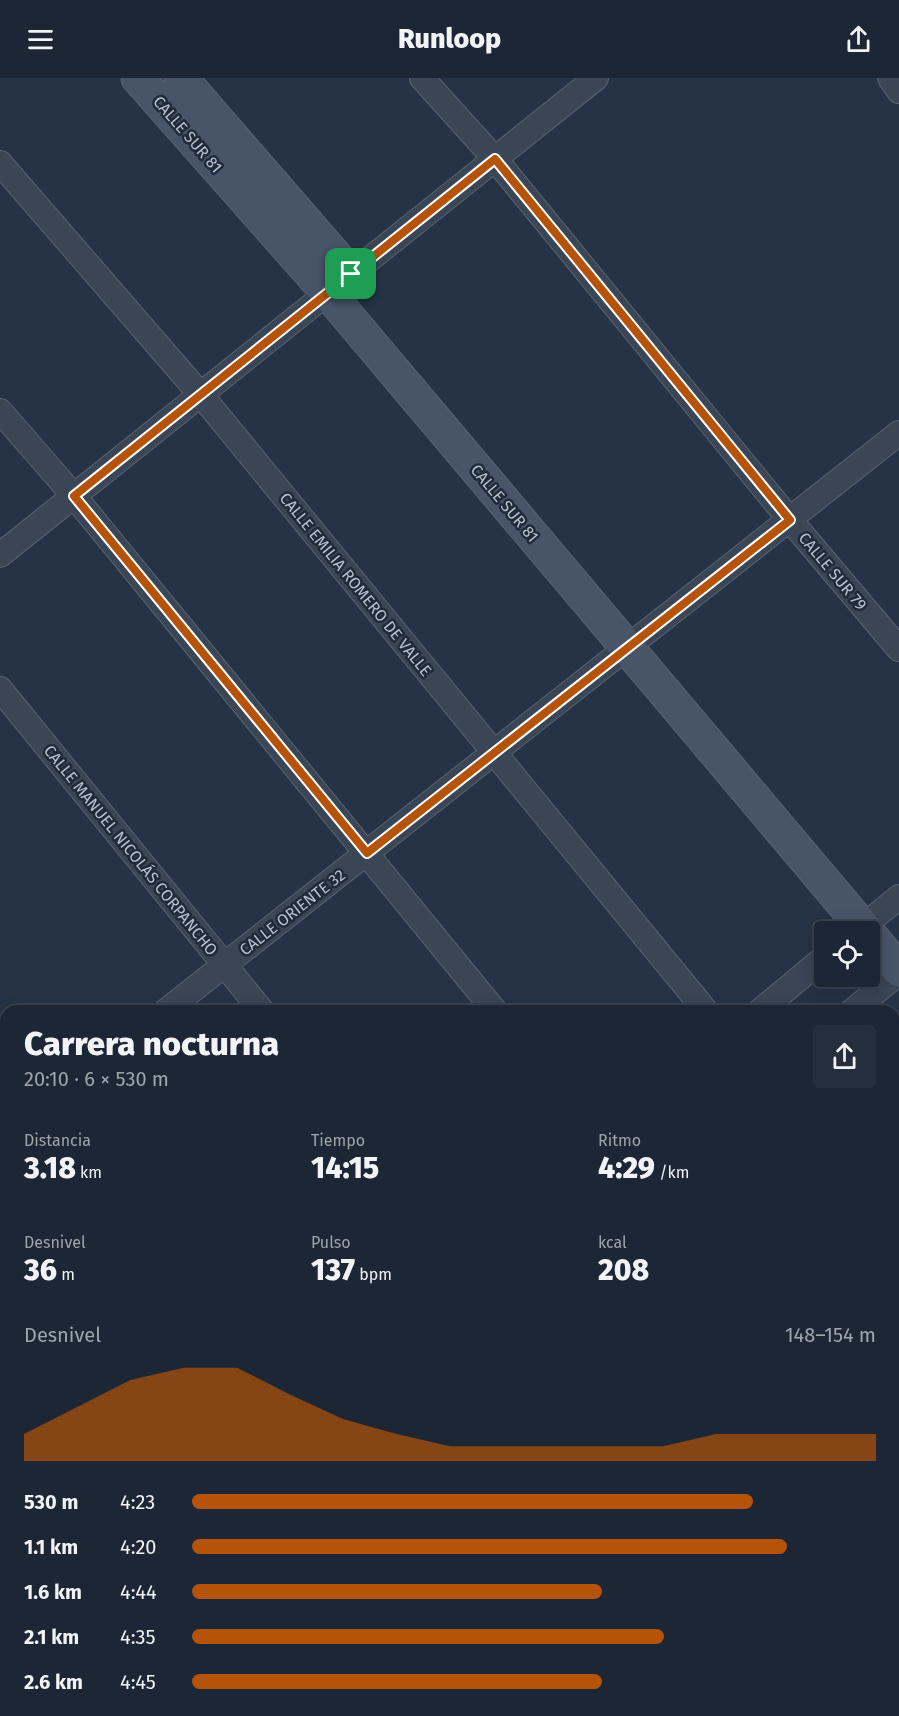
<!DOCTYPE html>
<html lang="es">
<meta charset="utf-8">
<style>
body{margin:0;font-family:"Fira Sans",sans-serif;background:#252e3c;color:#f1f3f6;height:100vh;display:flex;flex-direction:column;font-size:22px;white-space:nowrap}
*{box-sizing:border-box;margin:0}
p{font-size:20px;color:#a0a5ac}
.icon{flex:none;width:33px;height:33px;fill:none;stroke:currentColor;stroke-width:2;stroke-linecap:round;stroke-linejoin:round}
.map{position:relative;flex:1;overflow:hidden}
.sheet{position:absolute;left:0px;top:927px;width:900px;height:711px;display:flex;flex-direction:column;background:#1c2634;border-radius:18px 18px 0 0;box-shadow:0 3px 15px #0003,0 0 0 2px #3a434f}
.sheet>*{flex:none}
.buttons{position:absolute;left:814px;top:843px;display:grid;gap:12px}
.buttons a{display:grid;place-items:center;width:66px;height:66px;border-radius:6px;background:#1c2634;box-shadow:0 3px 15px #0003,0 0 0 2px #3a434f;font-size:30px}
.pin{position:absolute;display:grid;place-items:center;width:51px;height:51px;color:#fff;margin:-26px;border-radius:12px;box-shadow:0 3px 9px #0006}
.round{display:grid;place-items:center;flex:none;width:63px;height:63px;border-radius:6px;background:#252e3c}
.summary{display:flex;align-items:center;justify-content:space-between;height:102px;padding:0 24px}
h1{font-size:33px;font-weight:800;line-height:45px}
.stats{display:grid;grid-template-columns:repeat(3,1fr);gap:9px;height:102px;padding:6px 24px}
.stats div{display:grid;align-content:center}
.stats b{font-size:30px;font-weight:800}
.stats small{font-size:16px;font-weight:400}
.stats p{font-size:16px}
.chart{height:168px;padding:12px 24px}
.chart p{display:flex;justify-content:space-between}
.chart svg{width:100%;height:108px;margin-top:6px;fill:#b45309;opacity:.7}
ul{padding:0 24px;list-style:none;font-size:20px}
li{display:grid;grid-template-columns:96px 72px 1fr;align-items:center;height:45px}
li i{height:15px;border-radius:8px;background:#b45309}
header{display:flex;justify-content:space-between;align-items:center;height:78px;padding:0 24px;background:#1c2634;font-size:27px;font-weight:800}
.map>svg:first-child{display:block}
.green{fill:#284347}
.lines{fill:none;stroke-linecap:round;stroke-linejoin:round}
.street-casing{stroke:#596372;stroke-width:26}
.secondary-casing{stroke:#596372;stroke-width:35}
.primary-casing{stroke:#444e5e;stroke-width:35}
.path{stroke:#466062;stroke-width:4;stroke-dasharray:4.5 4.5;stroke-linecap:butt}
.street{stroke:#3a4555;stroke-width:24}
.secondary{stroke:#485468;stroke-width:33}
.primary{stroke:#596475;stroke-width:33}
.rail{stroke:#5c697c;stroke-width:4.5;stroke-dasharray:6 6;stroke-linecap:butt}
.route-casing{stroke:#fff;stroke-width:12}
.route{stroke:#b45309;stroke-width:8}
.labels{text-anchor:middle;stroke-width:5;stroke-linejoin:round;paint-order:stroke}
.street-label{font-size:16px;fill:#b8c1ce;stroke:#1f2a3b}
</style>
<header><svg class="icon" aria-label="menu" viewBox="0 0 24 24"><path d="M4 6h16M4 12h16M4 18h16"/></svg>Runloop<svg class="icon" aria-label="share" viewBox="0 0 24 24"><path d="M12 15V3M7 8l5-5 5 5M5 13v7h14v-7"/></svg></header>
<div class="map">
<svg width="899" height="1638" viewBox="0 0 899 1638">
<rect width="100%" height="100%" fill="#263346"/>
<path class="green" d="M0,1192l6,7v433h354l5,6h-365z"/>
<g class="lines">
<defs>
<path id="street" d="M422,0l73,81 295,361 109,129
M890,0l9,13
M0,85l201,232 505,616
M0,333l74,85 421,515
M0,477l596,-477
M0,611l262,322
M856,854l43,-35
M166,933l733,-578
M760,933l65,-54
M852,933l47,-38
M894,1161l5,7
M894,1423l5,6
M894,1516l5,-4
M832,1632l5,6
M748,1638l7,-6"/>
<path id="secondary" d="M138,0l190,215 539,639
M181,0l170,196
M870,857l29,35"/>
<path id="primary" d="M0,970l6,8
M0,1140l6,7
M399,1632l5,6
M531,1632l5,6"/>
</defs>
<use href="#street" class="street-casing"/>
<use href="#secondary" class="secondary-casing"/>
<use href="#primary" class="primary-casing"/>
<path class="path" d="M0,1031l6,-6
M0,1575l6,-9
M0,1624l11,14
M182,1638l4,-6"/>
<use href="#street" class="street"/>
<use href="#secondary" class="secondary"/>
<use href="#primary" class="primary"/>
<path class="rail" d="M0,1055l6,7
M469,1632l5,6"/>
</g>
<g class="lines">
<defs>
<path id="route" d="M495,81l295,361 -423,333 -293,-357z"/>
</defs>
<use href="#route" class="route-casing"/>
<use href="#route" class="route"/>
</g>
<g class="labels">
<g class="street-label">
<text transform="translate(188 56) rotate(49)" y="6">CALLE SUR 81</text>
<text transform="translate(505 425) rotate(50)" y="6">CALLE SUR 81</text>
<text transform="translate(833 493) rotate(50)" y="6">CALLE SUR 79</text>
<text transform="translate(356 506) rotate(51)" y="6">CALLE EMILIA ROMERO DE VALLE</text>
<text transform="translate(131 772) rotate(51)" y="6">CALLE MANUEL NICOLÁS CORPANCHO</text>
<text transform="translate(292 834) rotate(-38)" y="6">CALLE ORIENTE 32</text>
</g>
</g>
</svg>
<div class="buttons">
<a><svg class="icon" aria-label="locate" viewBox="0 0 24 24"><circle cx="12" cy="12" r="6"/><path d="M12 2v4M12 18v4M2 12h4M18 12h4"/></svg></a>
</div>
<div class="pin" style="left:351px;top:196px;background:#1e9e55"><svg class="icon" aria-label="arrive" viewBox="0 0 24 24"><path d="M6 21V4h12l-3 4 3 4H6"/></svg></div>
<section class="sheet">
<div class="summary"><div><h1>Carrera nocturna</h1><p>20:10 · 6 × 530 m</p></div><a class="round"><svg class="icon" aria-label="share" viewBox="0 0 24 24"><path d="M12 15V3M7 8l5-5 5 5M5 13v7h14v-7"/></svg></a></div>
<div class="stats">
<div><p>Distancia</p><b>3.18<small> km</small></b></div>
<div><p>Tiempo</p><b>14:15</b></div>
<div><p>Ritmo</p><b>4:29<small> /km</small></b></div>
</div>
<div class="stats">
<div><p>Desnivel</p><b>36<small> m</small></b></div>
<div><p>Pulso</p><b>137<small> bpm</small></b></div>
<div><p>kcal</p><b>208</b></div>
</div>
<div class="chart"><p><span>Desnivel</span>148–154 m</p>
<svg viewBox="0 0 160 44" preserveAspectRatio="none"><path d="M0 44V33L10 22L20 11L30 6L40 6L50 17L60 27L70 33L80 38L90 38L100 38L110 38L120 38L130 33L140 33L150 33L160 33V44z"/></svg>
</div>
<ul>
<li><b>530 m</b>4:23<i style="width:82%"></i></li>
<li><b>1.1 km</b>4:20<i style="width:87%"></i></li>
<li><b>1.6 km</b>4:44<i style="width:60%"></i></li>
<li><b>2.1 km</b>4:35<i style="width:69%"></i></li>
<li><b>2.6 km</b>4:45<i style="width:60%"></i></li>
</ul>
</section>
</div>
